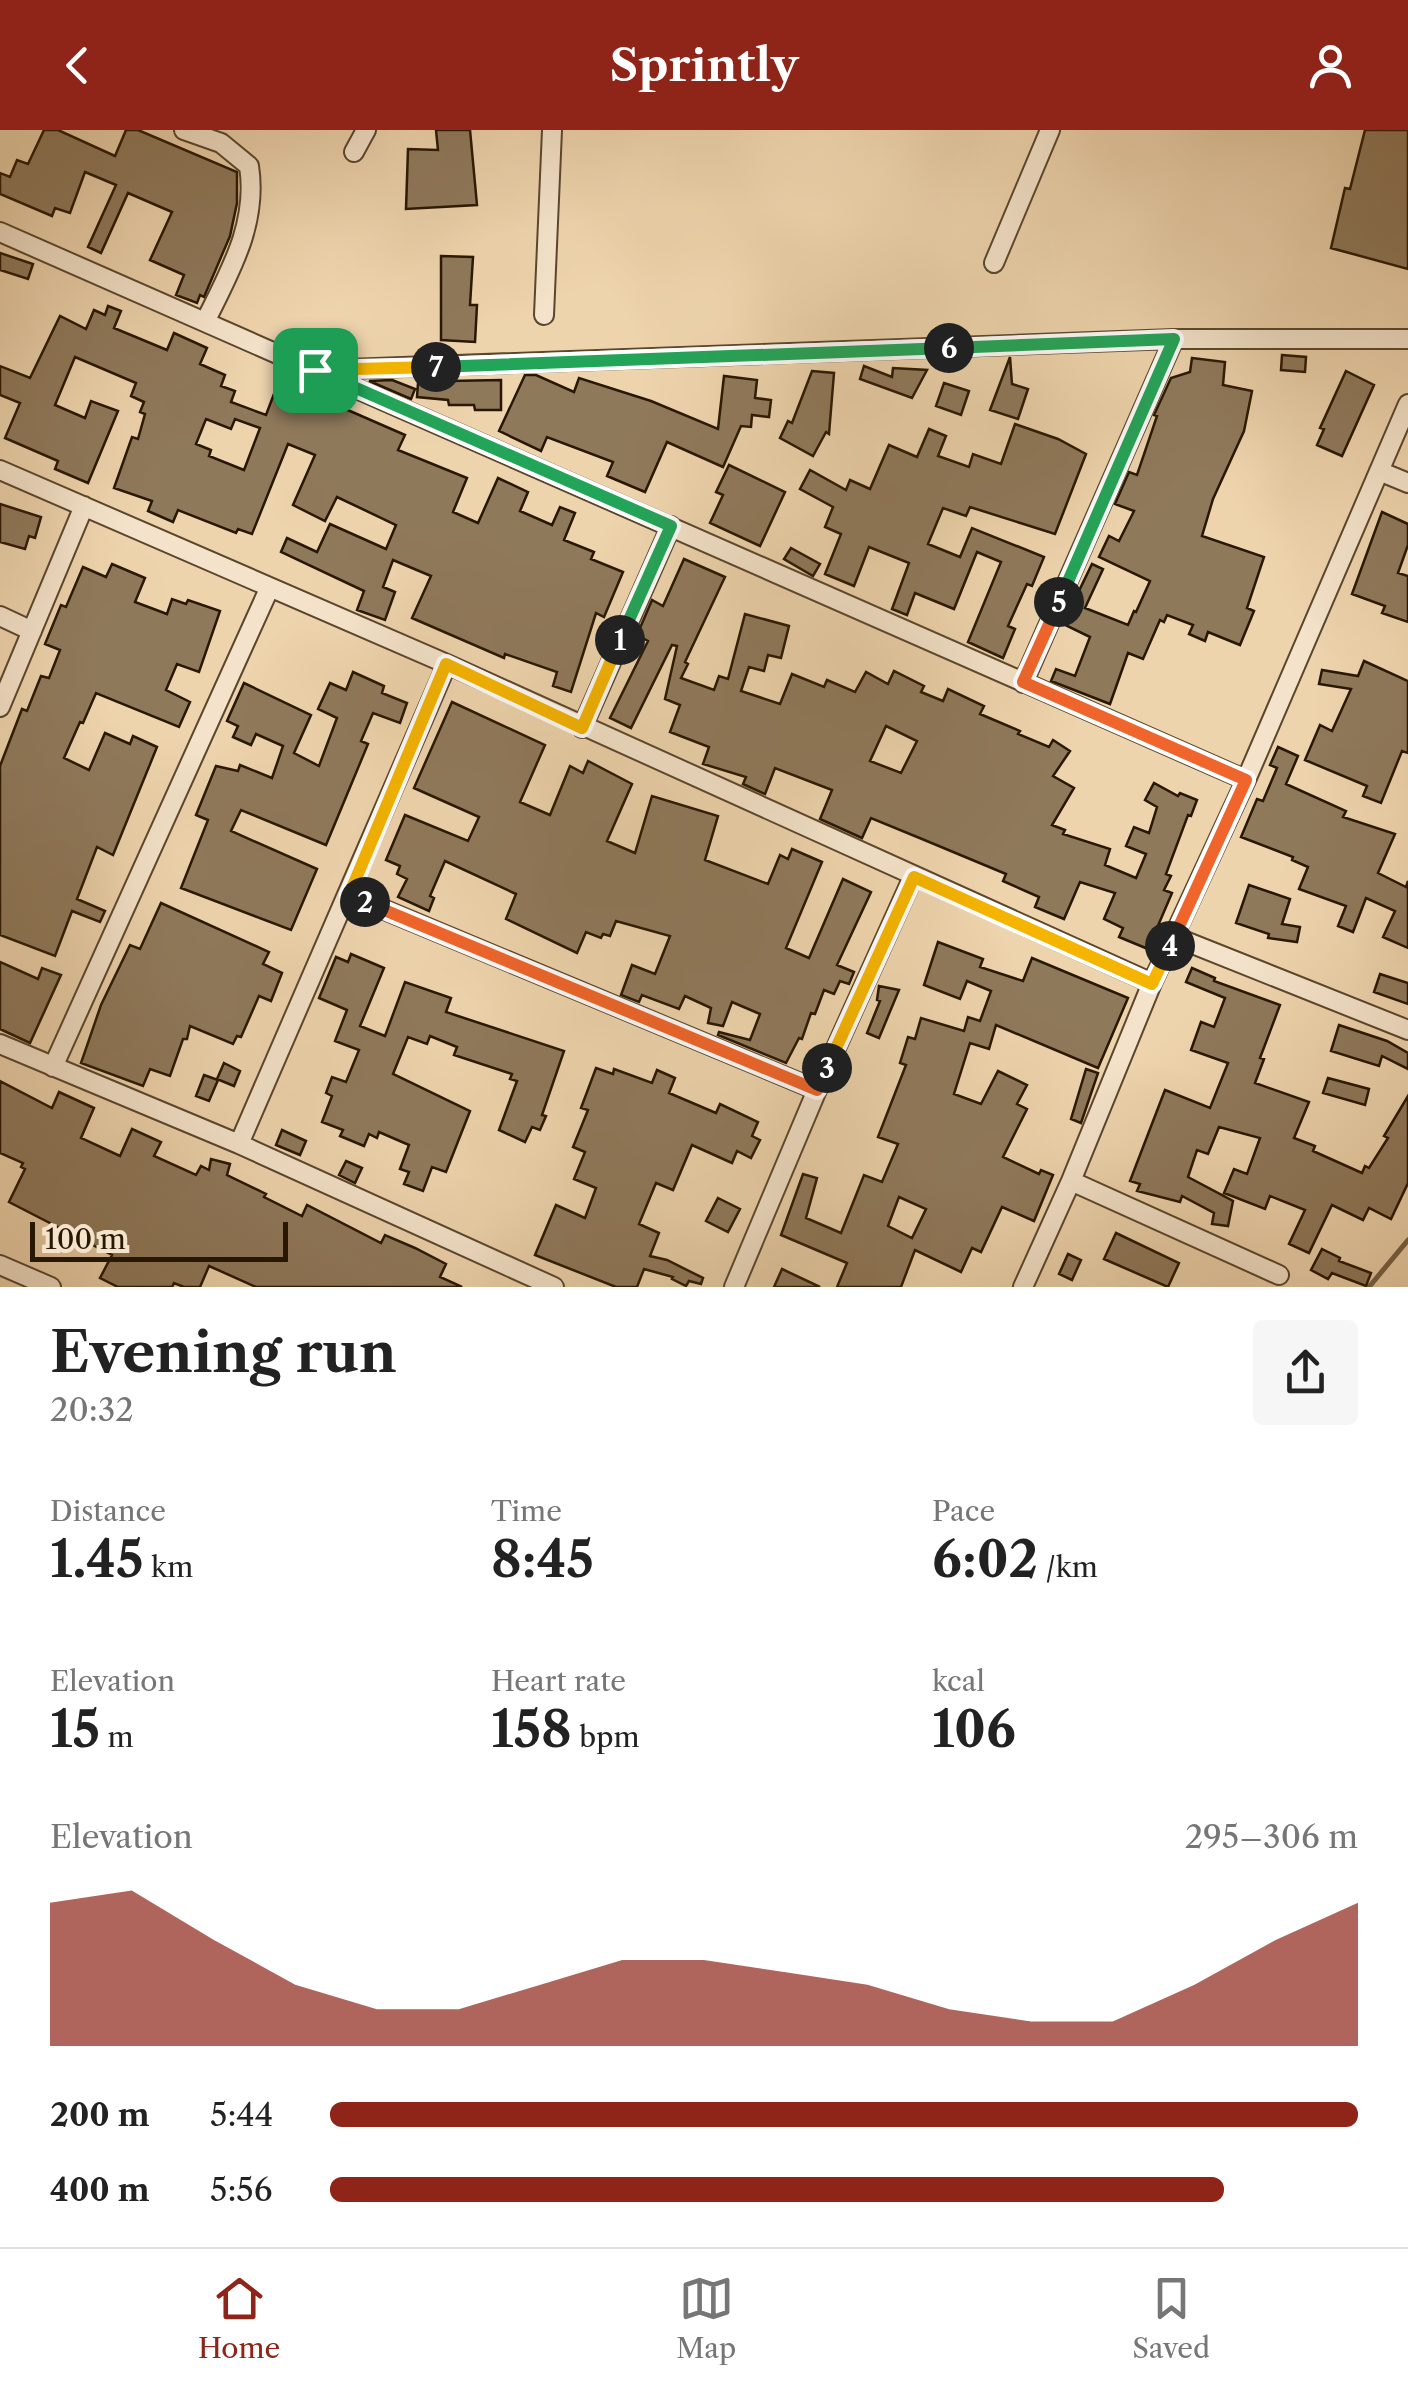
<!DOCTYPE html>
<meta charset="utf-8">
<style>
body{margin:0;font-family:"Libre Caslon Text",serif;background:#f6f6f6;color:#222;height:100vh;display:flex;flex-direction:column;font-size:38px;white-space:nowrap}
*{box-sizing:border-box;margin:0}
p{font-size:32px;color:#767676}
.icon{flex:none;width:55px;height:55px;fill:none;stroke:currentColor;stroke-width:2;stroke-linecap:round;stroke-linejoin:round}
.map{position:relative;height:1157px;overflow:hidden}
.details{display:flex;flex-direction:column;background:#fff;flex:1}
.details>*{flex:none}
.scale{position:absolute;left:30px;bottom:25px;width:258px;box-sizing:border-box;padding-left:10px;border:5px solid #281702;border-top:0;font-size:28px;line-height:35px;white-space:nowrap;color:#281702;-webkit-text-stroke:8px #f4e3ca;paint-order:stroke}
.pin{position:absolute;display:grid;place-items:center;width:85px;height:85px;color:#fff;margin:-42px;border-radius:20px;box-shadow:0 5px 15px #0006}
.km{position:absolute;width:50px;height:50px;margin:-25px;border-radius:50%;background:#222;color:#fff;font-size:28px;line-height:50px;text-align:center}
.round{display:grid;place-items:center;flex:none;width:105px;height:105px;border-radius:10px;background:#f6f6f6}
.summary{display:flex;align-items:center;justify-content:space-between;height:170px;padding:0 50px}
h1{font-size:55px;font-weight:800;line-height:75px}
.stats{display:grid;grid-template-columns:repeat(3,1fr);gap:15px;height:170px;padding:10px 50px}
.stats div{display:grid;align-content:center}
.stats b{font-size:50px;font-weight:800}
.stats small{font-size:28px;font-weight:400}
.stats p{font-size:28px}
.chart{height:280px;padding:20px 50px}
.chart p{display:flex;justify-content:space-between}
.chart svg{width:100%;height:180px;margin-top:10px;fill:#8f2418;opacity:.7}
ul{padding:0 50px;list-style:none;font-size:32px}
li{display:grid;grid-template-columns:160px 120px 1fr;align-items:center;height:75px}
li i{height:25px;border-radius:12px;background:#8f2418}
header{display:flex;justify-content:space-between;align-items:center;height:130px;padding:0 50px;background:#8f2418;color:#fff;font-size:45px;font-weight:800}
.menu{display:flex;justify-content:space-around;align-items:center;height:140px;border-top:2px solid #e0e0e0;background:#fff;font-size:28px;color:#767676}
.menu a{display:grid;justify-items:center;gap:5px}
.menu .current{color:#8f2418}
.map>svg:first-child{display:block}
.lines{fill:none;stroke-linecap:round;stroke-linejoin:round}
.stream{stroke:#776246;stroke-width:5}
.building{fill:#8f795b;stroke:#281702;stroke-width:2.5;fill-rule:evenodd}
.minor-casing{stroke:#5a462d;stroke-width:22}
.minor{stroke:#f4e3ca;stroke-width:18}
.split-1-casing{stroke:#fff;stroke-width:20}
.split-2-casing{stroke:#fff;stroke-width:20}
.split-3-casing{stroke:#fff;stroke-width:20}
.split-4-casing{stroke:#fff;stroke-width:20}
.split-5-casing{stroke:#fff;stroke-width:20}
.split-6-casing{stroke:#fff;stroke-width:20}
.split-7-casing{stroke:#fff;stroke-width:20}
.split-8-casing{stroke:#fff;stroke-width:20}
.split-1{stroke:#22a559;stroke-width:12}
.split-2{stroke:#f5b400;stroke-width:12}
.split-3{stroke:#f0652b;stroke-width:12}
.split-4{stroke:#f5b400;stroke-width:12}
.split-5{stroke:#f0652b;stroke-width:12}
.split-6{stroke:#22a559;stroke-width:12}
.split-7{stroke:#22a559;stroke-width:12}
.split-8{stroke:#f5b400;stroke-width:12}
</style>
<header><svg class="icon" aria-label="back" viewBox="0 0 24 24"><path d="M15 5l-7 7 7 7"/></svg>Sprintly<svg class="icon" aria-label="person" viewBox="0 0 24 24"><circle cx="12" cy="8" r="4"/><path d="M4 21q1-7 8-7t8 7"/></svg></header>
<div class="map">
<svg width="1408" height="1157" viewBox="0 0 1408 1157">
<rect width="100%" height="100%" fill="#eed4ad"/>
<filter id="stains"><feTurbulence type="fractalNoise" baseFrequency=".002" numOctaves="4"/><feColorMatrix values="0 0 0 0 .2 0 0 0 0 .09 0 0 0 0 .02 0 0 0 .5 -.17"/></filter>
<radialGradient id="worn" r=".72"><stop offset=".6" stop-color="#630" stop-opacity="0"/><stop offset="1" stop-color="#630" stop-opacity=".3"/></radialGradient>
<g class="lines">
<path class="stream" d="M1369,1157l39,-47"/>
</g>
<path class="building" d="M44,0h14l57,26 11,-26h12l99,42v31l-7,33 -26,61 -4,-2 -3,8 -21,-8 8,-20 -34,-15 22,-48 -44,-19 -27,60 -13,-6 28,-62 -31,-13 -15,41 -15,-5 -3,8 -52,-22v-21l10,4 7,-17 11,4z
M436,0h34l7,75 -71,4 2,-60 30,1z
M1365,0h43v139l-77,-21 14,-60 5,1z
M0,123l33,11 -5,15 -28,-9z
M441,126l32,1 -3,48h7l-2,37 -34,-2z
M108,176l13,5 -7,17 53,22 7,-17 33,15 -7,16 25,11 -4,11 14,5 -4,11 35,13 11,-29 40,14 1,-3 87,38 -7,15 69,28 -14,34 25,11 20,-45 30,14 -8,19 32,14 8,-18 15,6 -11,27 30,12 -3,7 32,13 -19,45 -8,-4 -25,79 -18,-6 4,-14 -52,-18 -1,4 -92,-40 19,-42 -38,-16 -10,27 12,5 -10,28 -28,-10 7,-19 -83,-39 6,-14 30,14 13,-28 56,25 10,-24 -59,-28 -12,24 -32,-16 22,-50 -27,-11 -36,90 -14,-5 -2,4 -58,-23 -5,12 -25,-11 4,-10 -38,-13 18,-51 6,2 7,-25 -5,-2 4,-10 -13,-6 5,-13 -61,-26 -20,48 30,13 6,-17 27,10 -30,72 -33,-14 3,-8 -53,-23 15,-35 -20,-8v-29l30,12 30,-62 26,13 8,-19 11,5zM206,289l25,10 4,-10 25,9 -16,42 -35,-14 2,-6 -15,-6z
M1282,225l24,2 -1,15 -24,-2z
M1010,227l2,27 16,5 -10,30 -28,-9z
M1192,228l33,4 -2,23 29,6 -8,40 -31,68 -11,37 62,21 -17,51 7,3 -14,34 -32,-13 -3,9 -16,-7 4,-9 -26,-10 -3,7 -4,-2 -17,39 -15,-6 -18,51 -59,-23 5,-12 19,7 15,-39 -27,-13 29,-60 11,5 -18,39 43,17 6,-14 2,1 14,-31 -51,-24 10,-21 10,5 15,-30 -19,-7 14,-32 8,3 20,-59 -3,-1 17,-37 19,-6z
M864,236l28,11 1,-9 34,2 -15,28 -52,-19z
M812,241l22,2 -5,61 -3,-2 -13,24 -33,-18 8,-17 4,2z
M1346,241l28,14 -32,71 -25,-11 7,-16 -4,-1z
M525,245h11l38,17 5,-14 72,23 67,28 6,-53 33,4 -2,18 16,2 -2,17 -17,-2 -1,12 -10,-1 -18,41 -56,-25 -22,50 -38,-16 6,-14 -66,-25 -6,14 -42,-20z
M392,250l23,9 -4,10 -42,-18z
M501,250v30h-26l-1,-5h-25l-1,-5 -31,-3 1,-14 30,3v-5z
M944,253l25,8 -8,24 -25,-9z
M1015,294l43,15 28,15 -31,80 -85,-27 -4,9 -23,-8 -15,36 32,13 12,-29 72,29 -12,29 -5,-2 -19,42 7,3 -12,29 -35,-16 33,-80 -24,-10 -23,57 -39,-16 -8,22 -15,-6 17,-46 -40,-16 -15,39 -29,-12 16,-40 -16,-7 8,-20 -33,-18 10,-19 36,20 4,-10 20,9 19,-44 28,12 12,-28 17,7 -8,20 31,11 4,-13 28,10z
M729,335l56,27 -25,54 -50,-23 13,-28 -7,-3z
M0,374l41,13 -6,21 -6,-2 -4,13 -25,-7z
M1382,382l26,12v21l-10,28 10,3v46l-26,-9 3,-7 -33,-12z
M791,418l29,16 -7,12 -29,-17z
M684,429l41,18 -40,85 3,2 -7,14 33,12 5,-14 9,3 17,-65 44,12 -8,32 -13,-3 -4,16 -15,-4 -8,24 39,13 12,-30 32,13 3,-7 28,12 11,-20 22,12 6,-13 30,15 -3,6 22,9 5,-12 36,17 -4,8 40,17 -2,3 31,13 4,-7 17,11 -17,25 21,12 -22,37 13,5 -2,4 47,15 -5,16 31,13 10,-24 -20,-8 8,-19 15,6 8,-26 -12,-7 9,-17 24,13 2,-3 17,7 -6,16 -3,-1 -22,59 5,2 -7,14 8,3 -24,56 -29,-12 4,-9 -19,-9 11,-26 -35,-11 -16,37 -29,-12 4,-10 -36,-16 3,-7 -84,-35 -51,-21 -9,20 -42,-19 12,-29 -57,-22 -10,26 -22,-10 3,-7 -43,-13 6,-17 -39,-15 10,-27 -15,-6 12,-53 -5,-1 -41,83 -21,-10 38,-77 -11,-6 15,-35 11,6zM886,596l31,15 -16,32 -31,-12z
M112,434l33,14 -10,24 32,12 5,-15 14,5 2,-4 32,11 -21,61 -22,-8 -11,26 24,12 -11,25 -83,-34 -13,30 -3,-1 -16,36 25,12 16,-37 25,11 3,-8 24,11 -44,108 -16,-8 -20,52 28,12 -5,11 -28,-11 -17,45 -55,-21v-169l22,-57 5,2 14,-35 8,2 11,-28 -15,-6 16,-39 5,2 17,-40 23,10z
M1364,531l44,20v72l-6,-2 -21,52 -18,-7 4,-10 -62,-26 15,-35 12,6 19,-42 -32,-5 3,-14 36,6z
M353,542l31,14 -2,7 25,10 -7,20 -27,-10 -12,28 7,3 -42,101 -85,-35 -10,21 86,38 -26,61 -110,-42 27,-68 -12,-5 20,-49 22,5 2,-6 32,13 11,-32 -27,-12 -5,11 -18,-8 5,-11 -11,-5 17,-38 67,32 -17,38 25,13 18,-48 -19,-9 12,-26 16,7z
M452,572l93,43 -25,57 30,13 20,-49 13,7 5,-12 44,23 -25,57 28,12 17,-57 66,20 -13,44 63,24 12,-29 8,4 4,-10 30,13 -36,86 23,10 34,-79 28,13 -34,73 17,7 -5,12 -9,-3 -6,13 -10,-4 -9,24 -4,-1 -9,26 -3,-1 -13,25 -68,-28 1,-3 31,8 10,-26 -28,-12 -9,24 -15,-3 3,-15 -26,-12 -6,13 -37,-14 -3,7 -18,-7 11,-30 23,9 15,-38 -54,-15 -6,15 -7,-2 -2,4 -15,-6 -9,21 -71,-34 10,-25 -71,-33 -15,35 4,2 -5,13 -31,-14 9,-18 -10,-5 3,-8 -14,-6 19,-45 63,26 11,-24 -65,-29z
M1278,617l20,9 -12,28 60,27 -3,6 52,17 -17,39 28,14 2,-6v67l-25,-11 12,-26 -29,-13 -13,34 -15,-6 8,-20 -47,-17 9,-22 -16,-7 1,-3 -52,-20 16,-38 6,2 14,-33 -7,-3z
M1249,755l41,14 -8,25 18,3 -3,15 -29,-4 1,-4 -33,-11z
M161,773l108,49 -6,12 19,9 -11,28 -12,-5 -18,41 -4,-1 -4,8 -43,-18 -3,13h-4l-13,37 -20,-7 -7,17 -62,-23 20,-58 29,-60 10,4z
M938,812l45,17 -3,8 43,14 9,-23 96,40 -30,70 -102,-43 -7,24 -19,-6 -16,51 27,10 17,-33 29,14 -10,19 10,5 -24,48 36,17 2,-4 12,5 -19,46 -32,-14 -21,45 -9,-4 -11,24 -46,-22 -14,37h-64l10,-24 -66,-28 22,-61 14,4 -11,40 35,15 23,-58 18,7 16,-38 -20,-7 28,-72 -6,-2 8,-26 7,2 6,-21 43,13 4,-14 12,4 11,-30 -24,-10 -7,18 -36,-14zM899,1067l27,12 -14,29 -24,-12z
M351,824l33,14 -24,58 25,10 20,-54 46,16 -5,14 118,39 -22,64 4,1 -6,14 -8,-3 -7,15 -26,-12 18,-49 -7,-2 2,-5 -58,-19 3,-8 -27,-11 -3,8 -19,-7 -15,37 77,37 -24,61 -14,-5 -9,24 -19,-7 5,-12 -9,-3 9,-24 -30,-13 -2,6 -8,-4 -5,12 -24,-10 3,-6 -21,-8 10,-26 -6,-3 6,-16 14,5 13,-32 -24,-9 12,-31 -28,-12 17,-41 12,5z
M0,832l38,17 4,-11 19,7 -31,68 -30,-14z
M1192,838l23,10 -1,3 66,24 -20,53 4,1 -9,24 54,19 -15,36 21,8 -2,5 49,22 3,-7 4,2 19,-30 -4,-2 24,-40v87l-17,36 -22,-11 -6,12 -31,-15 -23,48 -20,-9 16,-34 -35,-14 -5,13 -41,-16 10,-24 13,5 13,-36 -41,-11 -11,27 -11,-4 -9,27 45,24 -5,25 -16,-2 2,-11 -32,-17 -2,6 -43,-11 3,-7 -10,-3 35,-91 45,18 18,-45 -37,-13 10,-28 13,5 11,-29 -39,-16z
M1380,844l28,9v21l-34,-12z
M879,856l20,4 -20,48 -12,-5 13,-32 -3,-1z
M1339,895l48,16 21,12v16l-26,-13 -3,10 -48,-15z
M224,933l16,8 -6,15 -17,-7z
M596,938l17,6 1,-5 38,14 5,-13 18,8 -6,15 47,20 4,-9 38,18 -6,14 8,4 -9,18 -14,-7 -5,12 -40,-18 -19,45 -17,-7 -17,41 20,9 -9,23 17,4 36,18 -2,6 -12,-3 -3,5 -14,-7 1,-2 -29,-8 -7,18h-21l-81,-32 21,-50 29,13 11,-30 -22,-9 11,-27 -12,-5 15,-37 -7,-2z
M1086,939l12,4 -17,50 -10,-4z
M204,945l14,5 -9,21 -13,-5z
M1328,948l41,11 -4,16 -42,-12z
M0,951l52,27 7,-16 35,16 -13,30 39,18 12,-27 29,13 -7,14 42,19 5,-9 8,4 2,-11 19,5 -3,11 39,19 -2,3 38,19 5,-11 74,38 4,-8 30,13 31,16 -6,13 22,10h-206l-47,-21 -9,21h-16l-10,-4 -2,4h-54l-18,-9 12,-23 -103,-53 16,-33 -4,-2 2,-4 -23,-10z
M282,1000l24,11 -6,14 -24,-10z
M346,1031l16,7 -7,15 -16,-8z
M718,1068l22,11 -12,23 -22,-11z
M1116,1103l63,30 -11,24 -64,-28z
M1322,1119l18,9 -1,3 32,12 -5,13 -34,-13 -4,6 -17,-9z
M1068,1124l13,6 -9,20 -13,-6z
M782,1139l38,18h-46z"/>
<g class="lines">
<defs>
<path id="minor" d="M184,0l37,13 28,23c9,58 -19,105 -44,156
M354,22l12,-22
M0,102l1246,548
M994,133l56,-133
M544,185l8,-185
M321,240l853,-31h234
M0,340l447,194 705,319
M1379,341l29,12
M0,486l32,15
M1023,553l151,-344
M0,577l84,-201
M582,598l89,-202
M349,765l468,195
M1175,807l233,93
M0,914l239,100 315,143
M53,937l216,-478
M239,1014l208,-480
M1071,1051l208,94
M0,1135l51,22
M734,1157l83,-197 96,-213
M1023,1157l48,-106 81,-198 94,-203 162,-376"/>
</defs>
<use href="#minor" class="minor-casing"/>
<use href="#minor" class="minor"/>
</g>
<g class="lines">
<defs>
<path id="split-1" d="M315,240l356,156 -51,114"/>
<path id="split-2" d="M365,772l-16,-7 97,-231 136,64 38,-88"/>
<path id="split-3" d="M365,772l452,188 10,-22"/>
<path id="split-4" d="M827,938l87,-191 238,107 18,-38"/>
<path id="split-5" d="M1059,472l-36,80 223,98 -76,166"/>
<path id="split-6" d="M949,218l225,-9 -115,263"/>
<path id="split-7" d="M436,237l513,-19"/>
<path id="split-8" d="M315,240l121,-3"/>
</defs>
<use href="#split-1" class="split-1-casing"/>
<use href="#split-2" class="split-2-casing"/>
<use href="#split-3" class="split-3-casing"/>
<use href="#split-4" class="split-4-casing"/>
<use href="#split-5" class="split-5-casing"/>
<use href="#split-6" class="split-6-casing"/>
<use href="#split-7" class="split-7-casing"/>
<use href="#split-8" class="split-8-casing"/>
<use href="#split-1" class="split-1"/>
<use href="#split-2" class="split-2"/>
<use href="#split-3" class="split-3"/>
<use href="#split-4" class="split-4"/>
<use href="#split-5" class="split-5"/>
<use href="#split-6" class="split-6"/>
<use href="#split-7" class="split-7"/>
<use href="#split-8" class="split-8"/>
</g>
<rect width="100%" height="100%" filter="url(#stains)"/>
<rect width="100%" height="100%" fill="url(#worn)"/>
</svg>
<div class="scale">100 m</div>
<div class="pin" style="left:315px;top:240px;background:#1e9e55"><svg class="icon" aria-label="arrive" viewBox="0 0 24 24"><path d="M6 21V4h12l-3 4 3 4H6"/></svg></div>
<b class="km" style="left:620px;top:510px">1</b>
<b class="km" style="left:365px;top:772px">2</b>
<b class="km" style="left:827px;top:938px">3</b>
<b class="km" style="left:1170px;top:816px">4</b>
<b class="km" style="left:1059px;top:472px">5</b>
<b class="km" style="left:949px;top:218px">6</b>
<b class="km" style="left:436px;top:237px">7</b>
</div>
<section class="details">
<div class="summary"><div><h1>Evening run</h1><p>20:32</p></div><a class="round"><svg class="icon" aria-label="share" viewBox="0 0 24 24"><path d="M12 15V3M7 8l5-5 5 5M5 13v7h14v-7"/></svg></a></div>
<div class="stats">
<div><p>Distance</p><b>1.45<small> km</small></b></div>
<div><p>Time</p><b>8:45</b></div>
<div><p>Pace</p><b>6:02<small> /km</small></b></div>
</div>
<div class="stats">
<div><p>Elevation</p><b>15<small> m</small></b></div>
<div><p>Heart rate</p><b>158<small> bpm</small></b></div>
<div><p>kcal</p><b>106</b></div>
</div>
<div class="chart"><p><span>Elevation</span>295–306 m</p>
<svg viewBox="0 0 160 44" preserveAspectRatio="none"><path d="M0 44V9L10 6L20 18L30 29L40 35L50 35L60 29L70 23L80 23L90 26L100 29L110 35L120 38L130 38L140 29L150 18L160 9V44z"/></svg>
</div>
<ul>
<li><b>200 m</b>5:44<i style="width:100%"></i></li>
<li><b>400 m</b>5:56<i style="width:87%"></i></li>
</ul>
</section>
<nav class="menu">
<a class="current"><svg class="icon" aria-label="home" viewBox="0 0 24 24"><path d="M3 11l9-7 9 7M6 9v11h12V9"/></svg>Home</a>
<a><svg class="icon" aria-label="map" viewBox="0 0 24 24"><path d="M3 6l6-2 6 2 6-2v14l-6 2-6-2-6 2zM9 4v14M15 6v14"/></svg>Map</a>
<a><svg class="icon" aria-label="saved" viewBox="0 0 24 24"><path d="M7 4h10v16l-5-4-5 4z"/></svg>Saved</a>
</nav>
